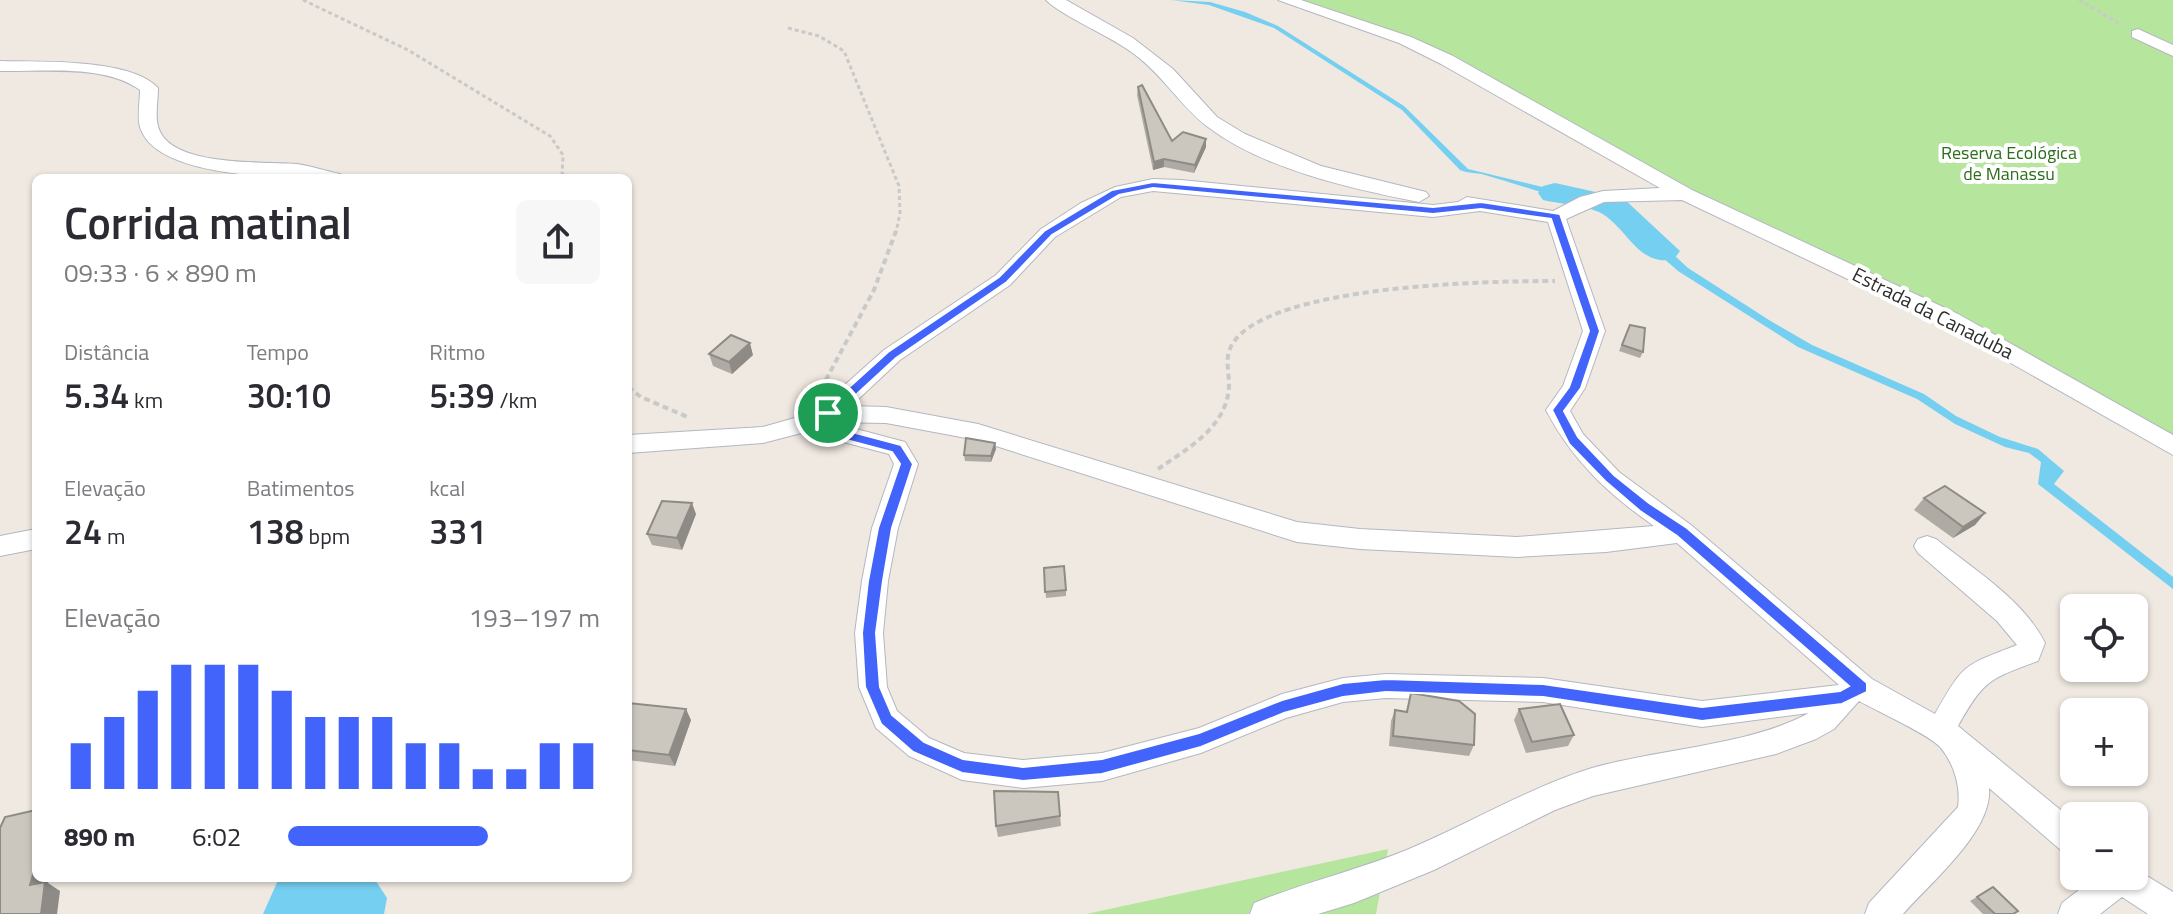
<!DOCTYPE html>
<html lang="pt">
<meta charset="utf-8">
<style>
body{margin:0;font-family:"Titillium Web",sans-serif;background:#f7f7f7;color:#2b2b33;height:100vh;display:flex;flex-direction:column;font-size:30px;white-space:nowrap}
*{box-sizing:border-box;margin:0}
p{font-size:26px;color:#7c7c81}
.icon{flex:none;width:44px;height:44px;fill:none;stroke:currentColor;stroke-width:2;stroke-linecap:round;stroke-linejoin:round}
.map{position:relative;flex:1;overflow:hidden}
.side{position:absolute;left:32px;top:174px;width:600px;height:708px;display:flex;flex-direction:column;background:#fff;border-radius:12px;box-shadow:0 2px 6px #0004}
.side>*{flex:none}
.fabs{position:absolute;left:2060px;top:594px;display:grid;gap:16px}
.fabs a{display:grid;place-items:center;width:88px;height:88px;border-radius:12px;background:#fff;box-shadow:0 2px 6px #0004;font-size:40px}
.pin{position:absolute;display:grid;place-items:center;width:68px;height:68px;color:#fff;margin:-34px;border:4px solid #fff;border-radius:50%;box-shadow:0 2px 8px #0007}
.round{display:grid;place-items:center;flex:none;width:84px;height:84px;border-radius:12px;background:#f7f7f7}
.head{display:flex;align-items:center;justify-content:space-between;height:136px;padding:0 32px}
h1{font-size:44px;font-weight:600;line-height:60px}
.stats{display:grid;grid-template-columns:repeat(3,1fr);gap:12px;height:136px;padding:8px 32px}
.stats div{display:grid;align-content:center}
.stats b{font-size:34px;font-weight:600}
.stats small{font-size:22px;font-weight:400}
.stats p{font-size:22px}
.chart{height:224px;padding:16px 32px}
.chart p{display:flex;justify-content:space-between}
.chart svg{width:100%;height:144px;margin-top:8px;stroke:#4264fb;stroke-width:6}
ul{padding:0 32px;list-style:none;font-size:26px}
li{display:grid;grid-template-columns:128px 96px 1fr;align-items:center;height:60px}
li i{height:20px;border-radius:10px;background:#4264fb}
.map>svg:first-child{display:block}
.green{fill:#b6e59e}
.water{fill:#75cff0}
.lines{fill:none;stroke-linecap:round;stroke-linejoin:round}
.river{fill:#75cff0;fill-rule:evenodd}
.street-casing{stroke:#b4b7c1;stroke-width:2}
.path-far1{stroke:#c9c9c9;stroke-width:3;stroke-dasharray:4 3;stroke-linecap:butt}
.path{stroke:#c9c9c9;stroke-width:4;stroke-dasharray:6 4;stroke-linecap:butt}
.street{fill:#fff;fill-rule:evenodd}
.wall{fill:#afaba4}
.shaded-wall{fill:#8e8b86}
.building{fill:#cbc7bf;stroke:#8e8b86;stroke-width:2}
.route{fill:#4264fb;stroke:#fff;stroke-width:2;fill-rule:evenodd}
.labels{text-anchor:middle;stroke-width:8;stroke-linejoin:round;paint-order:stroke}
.far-park-label{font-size:18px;fill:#2c6e1b;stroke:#fff}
.street-label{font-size:20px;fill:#2e2e2e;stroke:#fff}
</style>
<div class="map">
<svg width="2173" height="914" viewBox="0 0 2173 914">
<rect width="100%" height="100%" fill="#efe9e1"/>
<path class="green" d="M1293,0h880v443l-489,-251 -229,-131z
M1388,849l-12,65h-290z"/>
<path class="water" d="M1171,0l39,2 35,10 33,14 126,80 64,63 153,37c-46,0 -93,-19 -136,-31 -9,-3 -16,-1 -25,-5l-58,-60 -128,-82 -65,-23z
M1626,211l62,57 81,52 43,25 112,49 32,22 44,21 38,12 26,22 -10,13 119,93v12l-135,-105 3,-22 -12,-9 -24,-6 -50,-23 -38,-25 -119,-52 -120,-76 -65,-57z
M279,878h95l13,20 -3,16h-121z"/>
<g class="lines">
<path class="river" d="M1555,183l68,15 57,53 -6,8c-36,9 -47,-33 -75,-47 -16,-7 -39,-8 -56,-12l-5,-7 5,-7z"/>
<defs>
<path id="street" d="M1046,0h20l67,38 40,31 44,48 28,17 76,32 105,26 3,4 -10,6c-67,-13 -156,-33 -211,-75 -28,-21 -45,-52 -74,-73 -23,-18 -71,-37 -88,-54z
M1278,0h23l110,37 42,19 239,134 266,124 215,121v20l-231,-131 -260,-124 -78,2 -38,17 39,112 -20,57 -15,23 13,23 36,38 72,53 181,154 63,35c29,-51 28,-48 82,-69l-20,-24 -79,-68 -4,-7 4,-7 9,-3 9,3c37,30 87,60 109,104l-7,18c-49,18 -54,19 -80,65l116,95v35l-11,-4 -74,-64c4,43 -59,95 -86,126h-38l4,-11 89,-96c3,-20 -4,-43 -17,-59 -9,-12 -66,-38 -82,-47l-25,28 -18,10 -40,15 -183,42 -38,14 -121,60 -80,33 -36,11h-68l4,-11c51,-21 105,-33 155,-54 62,-26 119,-61 183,-81 66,-19 159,-23 217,-55l-107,14 -159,-25 -157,-4 -43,4 -57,16 -85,35 -99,28 -79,7 -61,-8 -53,-24 -33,-28 -17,-41 -4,-54 7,-52 10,-53 22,-64 -5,-10 -84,-22 -42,11 -135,10v-18l135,-8 35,-10 22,-10 64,-57 112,-75 45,-46 40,-26 34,-16 38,-8 28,1 252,25 25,-3 9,-5 86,14 27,-14 23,-6 57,-3 -219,-124 -42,-21zM1153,191l280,26 47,-6 68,11 35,109 -20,55 -17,24c26,50 62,84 108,116l-137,11 -157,-8 -63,-7 -319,-98 -92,-17 -35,-1 49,-46 110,-75 45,-48 66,-40zM830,422l56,1 91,17 320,102 63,7 157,8 89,-5 71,-9 162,142 -137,16 -159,-23 -157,-4 -43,4 -61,16 -83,34 -97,25 -79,7 -59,-7 -35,-15 -32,-27 -10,-24 -4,-54 5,-52 10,-53 20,-64 -13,-22z
M2138,29l35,16v11l-41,-19v-6z
M0,61c39,1 131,-3 158,27 0,12 -3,27 0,38 10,42 107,35 139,38 14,2 29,7 43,10l2,4c-45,0 -186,3 -202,-51 -3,-10 0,-26 0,-37 -36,-26 -97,-18 -140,-19z
M36,529v20l-36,7v-20z
M2134,868l39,24v22h-25l-26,-17 -22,17h-42l4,-11 35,-27h37z"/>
</defs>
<use href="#street" class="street-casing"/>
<path class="path-far1" d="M303,0l105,50 142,86 13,19 -1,23
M2079,0l43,25
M788,28l31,8 25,15 55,135 1,27 -4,20"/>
<path class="path" d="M628,387l13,10 49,21
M821,389l53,-99 22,-59
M1158,469c31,-21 70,-43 71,-84 0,-15 -5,-29 4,-42 38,-58 255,-62 322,-62"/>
<use href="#street" class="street"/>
</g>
<path class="wall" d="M1138,87l34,54 34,-2v8l-12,26 -30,-6 -11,3 -16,-75z
M1630,325l13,27 -3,6 -21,-7z
M709,354l44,1 -21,19 -19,-8z
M995,443l1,6 -5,13 -26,-1 -1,-6z
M1924,498l61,15 -10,12 -22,13 -39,-28z
M696,514l-14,36 -30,-5 -5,-11z
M1044,568l22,22v6l-20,2z
M1411,693l63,52 -5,11 -80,-10 2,-25 4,-11 11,2z
M628,703l63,17 -16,46 -47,-6z
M1519,709l55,26 -6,11 -42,7 -12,-33z
M1058,792l3,34 -63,11 -2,-11z
M1977,897l36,17h-30l-13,-13z"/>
<path class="shaded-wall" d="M1206,139v8l-12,26 1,-8z
M1164,159v8l-11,3 1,-8z
M750,343l3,12 -21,19 -3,-12z
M995,443l1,6 -5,13v-6z
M692,503l4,11 -14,36 -5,-12z
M1985,513l-10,12 -22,13 10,-11z
M686,709l5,11 -16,46 -6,-11z
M36,864v14h14l-2,5 12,8 -3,23h-16l-11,-29z"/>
<path class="building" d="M1142,85l30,56 11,-9 23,7 -11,26 -31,-6 -10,3 -16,-75z
M1630,325l15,3 -2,24 -21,-7z
M731,335l19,8 -21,19 -20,-8z
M966,438l29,5 -4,13 -27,-1z
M1945,486l40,27 -22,14 -39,-29z
M662,501l30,2 -15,35 -30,-4z
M1064,566l2,24 -21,2 -1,-24z
M1411,693l48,8 16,13 -1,31 -81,-9 2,-26 12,2z
M628,703l58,6 -17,46 -41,-5z
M1560,704l14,31 -42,7 -13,-33z
M994,791l64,1 2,24 -64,10z
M36,810v54l-6,21 15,-3 -4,32h-41v-86l5,-11z
M1993,887l25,24 -5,3h-18l-18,-17z"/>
<path class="route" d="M1153,182l280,25 48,-5 79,12 40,117 -19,57 -17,23 14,26 36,38 35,28 38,25 180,155v9l-25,12 -140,17 -159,-24 -157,-5 -43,5 -59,16 -83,34 -99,27 -79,7 -61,-8 -49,-21 -32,-28 -16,-37 -3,-54 6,-52 10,-53 22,-64 -8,-12 -87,-23 -6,-5 25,-14 64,-58 111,-75 45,-46 68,-41zM1153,188l280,26 48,-5 70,10 38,112 -20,56 -17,23 17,34 36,37 35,30 37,25 172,150 -9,5 -138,16 -159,-23 -157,-5 -43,4 -61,17 -83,33 -97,26 -79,8 -60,-8 -39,-17 -32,-27 -12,-28 -4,-54 7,-52 9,-53 21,-64 -12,-19 -83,-22 15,-7 63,-58 111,-76 45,-47 67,-40z"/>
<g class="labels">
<g class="far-park-label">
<text x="2009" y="159">Reserva Ecológica<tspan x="2009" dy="21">de Manassu</tspan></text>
</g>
<g class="street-label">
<text transform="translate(1933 313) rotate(27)" y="7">Estrada da Canaduba</text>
</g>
</g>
</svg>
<div class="fabs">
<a><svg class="icon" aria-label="locate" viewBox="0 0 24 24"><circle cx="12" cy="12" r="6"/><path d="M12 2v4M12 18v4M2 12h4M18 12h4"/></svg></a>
<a>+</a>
<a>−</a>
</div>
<div class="pin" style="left:828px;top:413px;background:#1e9e55"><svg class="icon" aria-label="arrive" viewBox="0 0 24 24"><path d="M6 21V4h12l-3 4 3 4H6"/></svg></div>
<section class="side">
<div class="head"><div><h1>Corrida matinal</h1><p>09:33 · 6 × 890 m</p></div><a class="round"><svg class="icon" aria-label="share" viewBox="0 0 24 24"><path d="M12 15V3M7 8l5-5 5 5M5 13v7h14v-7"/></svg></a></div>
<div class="stats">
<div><p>Distância</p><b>5.34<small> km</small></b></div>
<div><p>Tempo</p><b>30:10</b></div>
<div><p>Ritmo</p><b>5:39<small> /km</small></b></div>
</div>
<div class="stats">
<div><p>Elevação</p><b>24<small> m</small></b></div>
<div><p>Batimentos</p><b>138<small> bpm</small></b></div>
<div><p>kcal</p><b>331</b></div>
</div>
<div class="chart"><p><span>Elevação</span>193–197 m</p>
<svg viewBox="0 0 160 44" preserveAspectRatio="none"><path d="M5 44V30M15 44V22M25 44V14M35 44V6M45 44V6M55 44V6M65 44V14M75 44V22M85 44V22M95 44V22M105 44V30M115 44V30M125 44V38M135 44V38M145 44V30M155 44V30"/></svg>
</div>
<ul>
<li><b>890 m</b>6:02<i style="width:64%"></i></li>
</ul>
</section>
</div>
